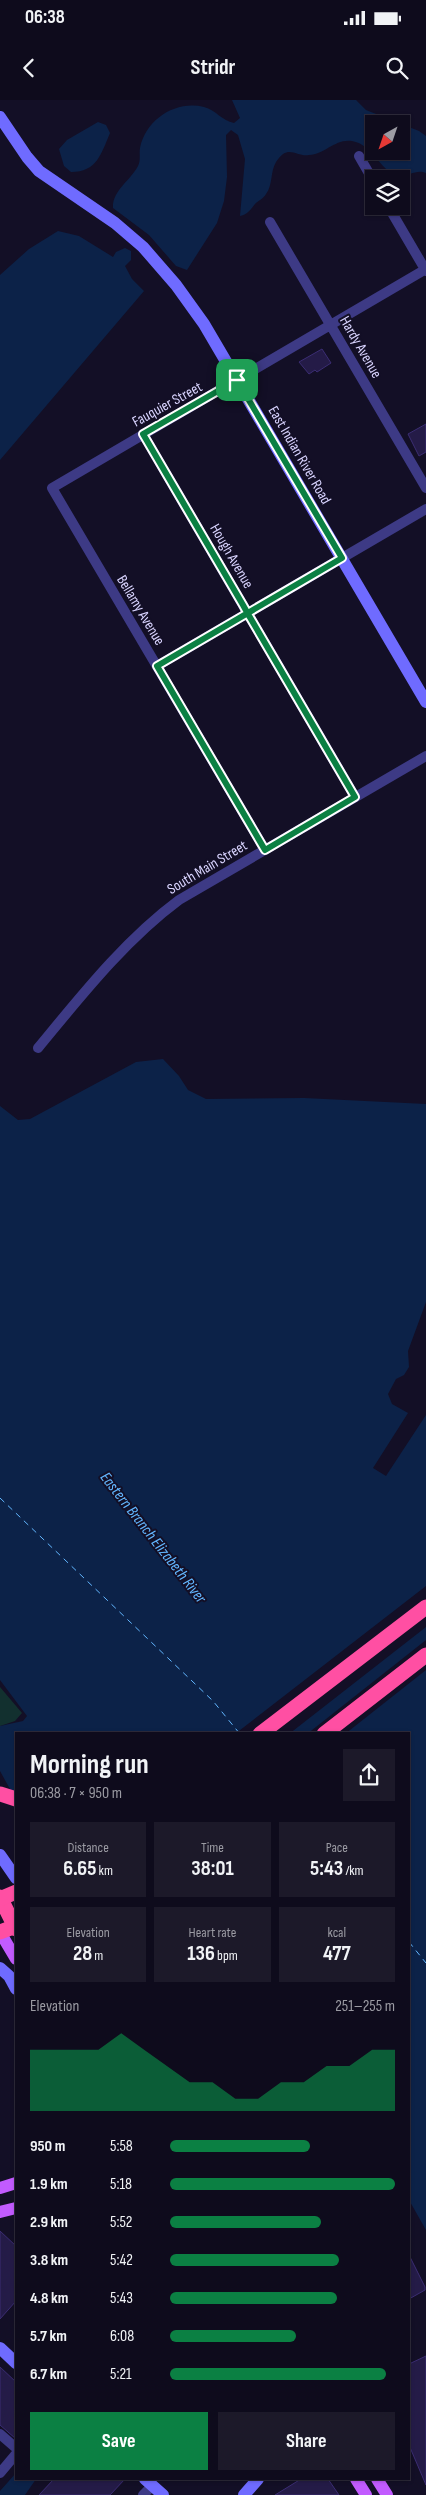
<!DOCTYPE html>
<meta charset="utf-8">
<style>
body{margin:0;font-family:"Sofia Sans Condensed",sans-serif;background:#1c1929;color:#f1f3f6;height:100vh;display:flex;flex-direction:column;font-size:19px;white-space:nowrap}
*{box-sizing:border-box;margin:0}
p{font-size:16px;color:#9b9ba3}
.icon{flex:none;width:28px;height:28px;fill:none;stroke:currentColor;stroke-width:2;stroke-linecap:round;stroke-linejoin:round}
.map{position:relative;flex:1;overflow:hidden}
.panel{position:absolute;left:15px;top:1632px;width:395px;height:748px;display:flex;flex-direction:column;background:#0e0b1c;border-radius:0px;box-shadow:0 1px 4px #0004,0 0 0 1px #2e2b3b}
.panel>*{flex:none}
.needle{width:32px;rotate:220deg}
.fabs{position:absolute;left:365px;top:15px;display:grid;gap:10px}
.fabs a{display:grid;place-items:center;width:45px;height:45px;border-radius:0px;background:#0e0b1c;box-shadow:0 1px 4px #0004,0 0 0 1px #2e2b3b;font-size:25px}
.pin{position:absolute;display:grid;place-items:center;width:42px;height:42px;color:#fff;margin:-21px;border-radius:10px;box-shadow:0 2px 8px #0006}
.round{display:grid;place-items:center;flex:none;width:52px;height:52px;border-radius:0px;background:#1c1929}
.overview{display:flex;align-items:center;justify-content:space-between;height:85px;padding:0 15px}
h1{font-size:28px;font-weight:700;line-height:38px}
.stats{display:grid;grid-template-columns:repeat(3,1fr);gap:8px;height:85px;padding:5px 15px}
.stats div{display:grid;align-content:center;border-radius:0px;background:#1c1929;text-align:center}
.stats b{font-size:21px;font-weight:700}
.stats small{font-size:14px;font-weight:400}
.stats p{font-size:14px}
.chart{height:140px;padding:10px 15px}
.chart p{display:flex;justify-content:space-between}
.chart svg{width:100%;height:90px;margin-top:5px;fill:#0b8043;opacity:.7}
.action{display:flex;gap:10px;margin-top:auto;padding:10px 15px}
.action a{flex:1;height:58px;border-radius:0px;background:#0b8043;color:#fff;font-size:20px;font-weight:700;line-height:58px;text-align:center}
.action a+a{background:#1c1929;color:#f1f3f6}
ul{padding:0 15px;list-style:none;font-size:16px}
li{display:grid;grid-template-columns:80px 60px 1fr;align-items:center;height:38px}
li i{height:12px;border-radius:6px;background:#0b8043}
.status{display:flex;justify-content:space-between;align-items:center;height:35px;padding:0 25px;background:#0e0b1c;direction:ltr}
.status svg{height:14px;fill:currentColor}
header{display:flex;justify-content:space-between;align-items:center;height:65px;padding:0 15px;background:#0e0b1c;font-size:22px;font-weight:700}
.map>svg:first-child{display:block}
.green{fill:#12302f}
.water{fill:#0c2248;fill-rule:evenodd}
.pier{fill:#130f26}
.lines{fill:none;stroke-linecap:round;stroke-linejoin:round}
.ferry{stroke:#62b6ff;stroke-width:1;stroke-dasharray:6 5;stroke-linecap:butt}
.building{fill:#241b47;stroke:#3b2d73}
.street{stroke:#3d3a85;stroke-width:10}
.secondary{stroke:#6f6bff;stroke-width:12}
.primary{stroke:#c25bff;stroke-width:12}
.highway{stroke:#ff4fa3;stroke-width:15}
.highway-bridge{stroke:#ff4fa3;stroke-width:15}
.route-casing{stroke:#fff;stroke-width:10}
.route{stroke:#0b8043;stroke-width:6}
.labels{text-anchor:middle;stroke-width:4;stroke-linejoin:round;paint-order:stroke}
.street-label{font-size:15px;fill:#d9d4ff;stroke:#130f26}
.water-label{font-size:16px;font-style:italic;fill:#62b6ff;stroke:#130f26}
</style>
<div class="status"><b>06:38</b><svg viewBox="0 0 49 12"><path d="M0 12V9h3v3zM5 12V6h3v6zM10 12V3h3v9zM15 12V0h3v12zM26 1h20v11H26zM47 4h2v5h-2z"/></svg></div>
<header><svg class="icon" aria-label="back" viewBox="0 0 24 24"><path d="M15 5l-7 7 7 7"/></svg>Stridr<svg class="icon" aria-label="search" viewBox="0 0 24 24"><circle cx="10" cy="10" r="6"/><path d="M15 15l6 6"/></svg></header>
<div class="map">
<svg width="426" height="2395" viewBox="0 0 426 2395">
<rect width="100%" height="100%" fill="#130f26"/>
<path class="green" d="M0,1587l22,26 -7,8 -15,5z"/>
<path class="water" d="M232,0h124l10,10 53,21 7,5v37c-10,-4 -16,3 -26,3 -18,-1 -27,-32 -48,-35 -16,-3 -27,13 -43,14 -13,2 -21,-12 -33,7 -6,10 -3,23 -10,32 -2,4 -8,7 -11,10 -5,6 -7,10 -15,12l5,-57 -7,-24 -7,-5 -5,5 1,42 -3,24 -7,22 -30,47 -11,-4 -27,-31 -36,-27c-1,-17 17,-27 25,-42 3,-6 1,-12 2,-18 6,-29 36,-48 64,-41 12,3 18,14 30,16l6,-5zM374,24h27v27h-27z
M98,22l8,3 4,8c-9,21 -13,39 -39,39l-7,-6 -5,-17 8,-9z
M58,131l21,5 34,21 3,-5 9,-4 6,3v9l-6,6 7,13 12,12 -144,169v-185l29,-26z
M163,959l16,17 9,14 18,9 98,-1 122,6v198l-18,49 1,16 -5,8 -8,4 -8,15 4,10 16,9 -35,55 13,8 40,-61v815l-17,-30v-466h-393v66l-16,-29v-45l23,-5 4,-5 -27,-36v-574l18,14 12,-1 106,-57z
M16,2373v6h20l-11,16h-25v-4z"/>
<path class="pier" d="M426,1486v41l-137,107h-54z
M426,1540v30l-81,64h-38z"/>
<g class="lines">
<path class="ferry" d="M0,1398l213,203 27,33
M409,1842l17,21"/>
</g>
<path class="building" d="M322,249l9,14 -14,9 -2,-2 -6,4 -10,-12z
M426,324v28l-7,4 -11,-22z
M0,2131l16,15v55l-16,18z
M409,2155l16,32v3l-16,9z
M426,2256v129l-17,-40v-81z
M0,2267l16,15v57l-16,-14z
M54,2379h71l-15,16h-71z
M301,2379h27l11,16h-64z"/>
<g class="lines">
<path class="street" d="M359,56l15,26
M388,106l38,65
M270,122l156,266
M143,334l212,363
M157,566l269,-157
M265,750l-213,-362 374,-219
M38,948c43,-52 87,-108 141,-148l247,-144
M0,2334l16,14
M0,2373l16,-19
M143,2395l9,-9"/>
<path class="secondary" d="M0,17l27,40 12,14 76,52 28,24 33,38 28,39 222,378
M0,1755l16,23
M0,1868l9,8 7,13
M0,2248l16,15
M145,2379l18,16
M244,2395l14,-16"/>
<path class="primary" d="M0,1832l16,27
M0,2088l16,-5
M0,2112l16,-4
M356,2379l10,16
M377,2379l10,16"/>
<path class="highway" d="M260,1634l166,-127
M324,1634l102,-79
M0,1694l16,5
M0,1797l16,32"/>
<path class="highway-bridge" d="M0,1799l16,-7
M0,1832l16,-6"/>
</g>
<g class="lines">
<defs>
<path id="route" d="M237,280l-94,54 100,171 5,9 107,183 -90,53 -108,-184 185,-108 -105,-178"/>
</defs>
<use href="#route" class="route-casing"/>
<use href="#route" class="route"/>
</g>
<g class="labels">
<g class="street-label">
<text transform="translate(361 247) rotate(60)" y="5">Hardy Avenue</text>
<text transform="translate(167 304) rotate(-29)" y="5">Fauquier Street</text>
<text transform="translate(300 355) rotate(60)" y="5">East Indian River Road</text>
<text transform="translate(232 456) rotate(60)" y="5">Hough Avenue</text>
<text transform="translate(141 510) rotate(59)" y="5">Bellamy Avenue</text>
<text transform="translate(207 767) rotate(-31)" y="5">South Main Street</text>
</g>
<g class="water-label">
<text transform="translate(154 1437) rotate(52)" y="6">Eastern Branch Elizabeth River</text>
</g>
</g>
</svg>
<div class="fabs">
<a><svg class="needle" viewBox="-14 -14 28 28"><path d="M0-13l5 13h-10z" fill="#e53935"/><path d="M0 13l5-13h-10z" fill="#9b9ba3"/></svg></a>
<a><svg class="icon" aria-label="layers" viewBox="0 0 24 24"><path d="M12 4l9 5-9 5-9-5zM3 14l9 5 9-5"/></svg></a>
</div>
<div class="pin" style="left:237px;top:280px;background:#1e9e55"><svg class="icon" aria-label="arrive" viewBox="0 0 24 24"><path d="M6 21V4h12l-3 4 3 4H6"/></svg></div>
<section class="panel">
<div class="overview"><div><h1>Morning run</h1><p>06:38 · 7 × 950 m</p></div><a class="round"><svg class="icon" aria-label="share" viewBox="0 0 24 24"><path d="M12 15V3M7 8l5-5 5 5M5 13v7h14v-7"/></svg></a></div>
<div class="stats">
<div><p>Distance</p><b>6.65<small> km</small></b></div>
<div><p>Time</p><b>38:01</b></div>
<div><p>Pace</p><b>5:43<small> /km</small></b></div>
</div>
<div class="stats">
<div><p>Elevation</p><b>28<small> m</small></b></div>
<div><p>Heart rate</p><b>136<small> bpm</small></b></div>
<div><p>kcal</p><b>477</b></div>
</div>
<div class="chart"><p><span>Elevation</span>251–255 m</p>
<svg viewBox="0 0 160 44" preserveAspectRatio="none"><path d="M0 44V14L10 14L20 14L30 14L40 6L50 14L60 22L70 30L80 30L90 38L100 38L110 30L120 30L130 22L140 22L150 14L160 14V44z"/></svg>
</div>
<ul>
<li><b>950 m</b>5:58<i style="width:62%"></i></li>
<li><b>1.9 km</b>5:18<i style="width:100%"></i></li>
<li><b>2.9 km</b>5:52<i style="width:67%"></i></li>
<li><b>3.8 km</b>5:42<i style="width:75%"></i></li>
<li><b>4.8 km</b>5:43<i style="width:74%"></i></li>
<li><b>5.7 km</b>6:08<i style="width:56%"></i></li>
<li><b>6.7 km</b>5:21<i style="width:96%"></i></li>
</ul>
<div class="action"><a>Save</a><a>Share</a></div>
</section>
</div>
